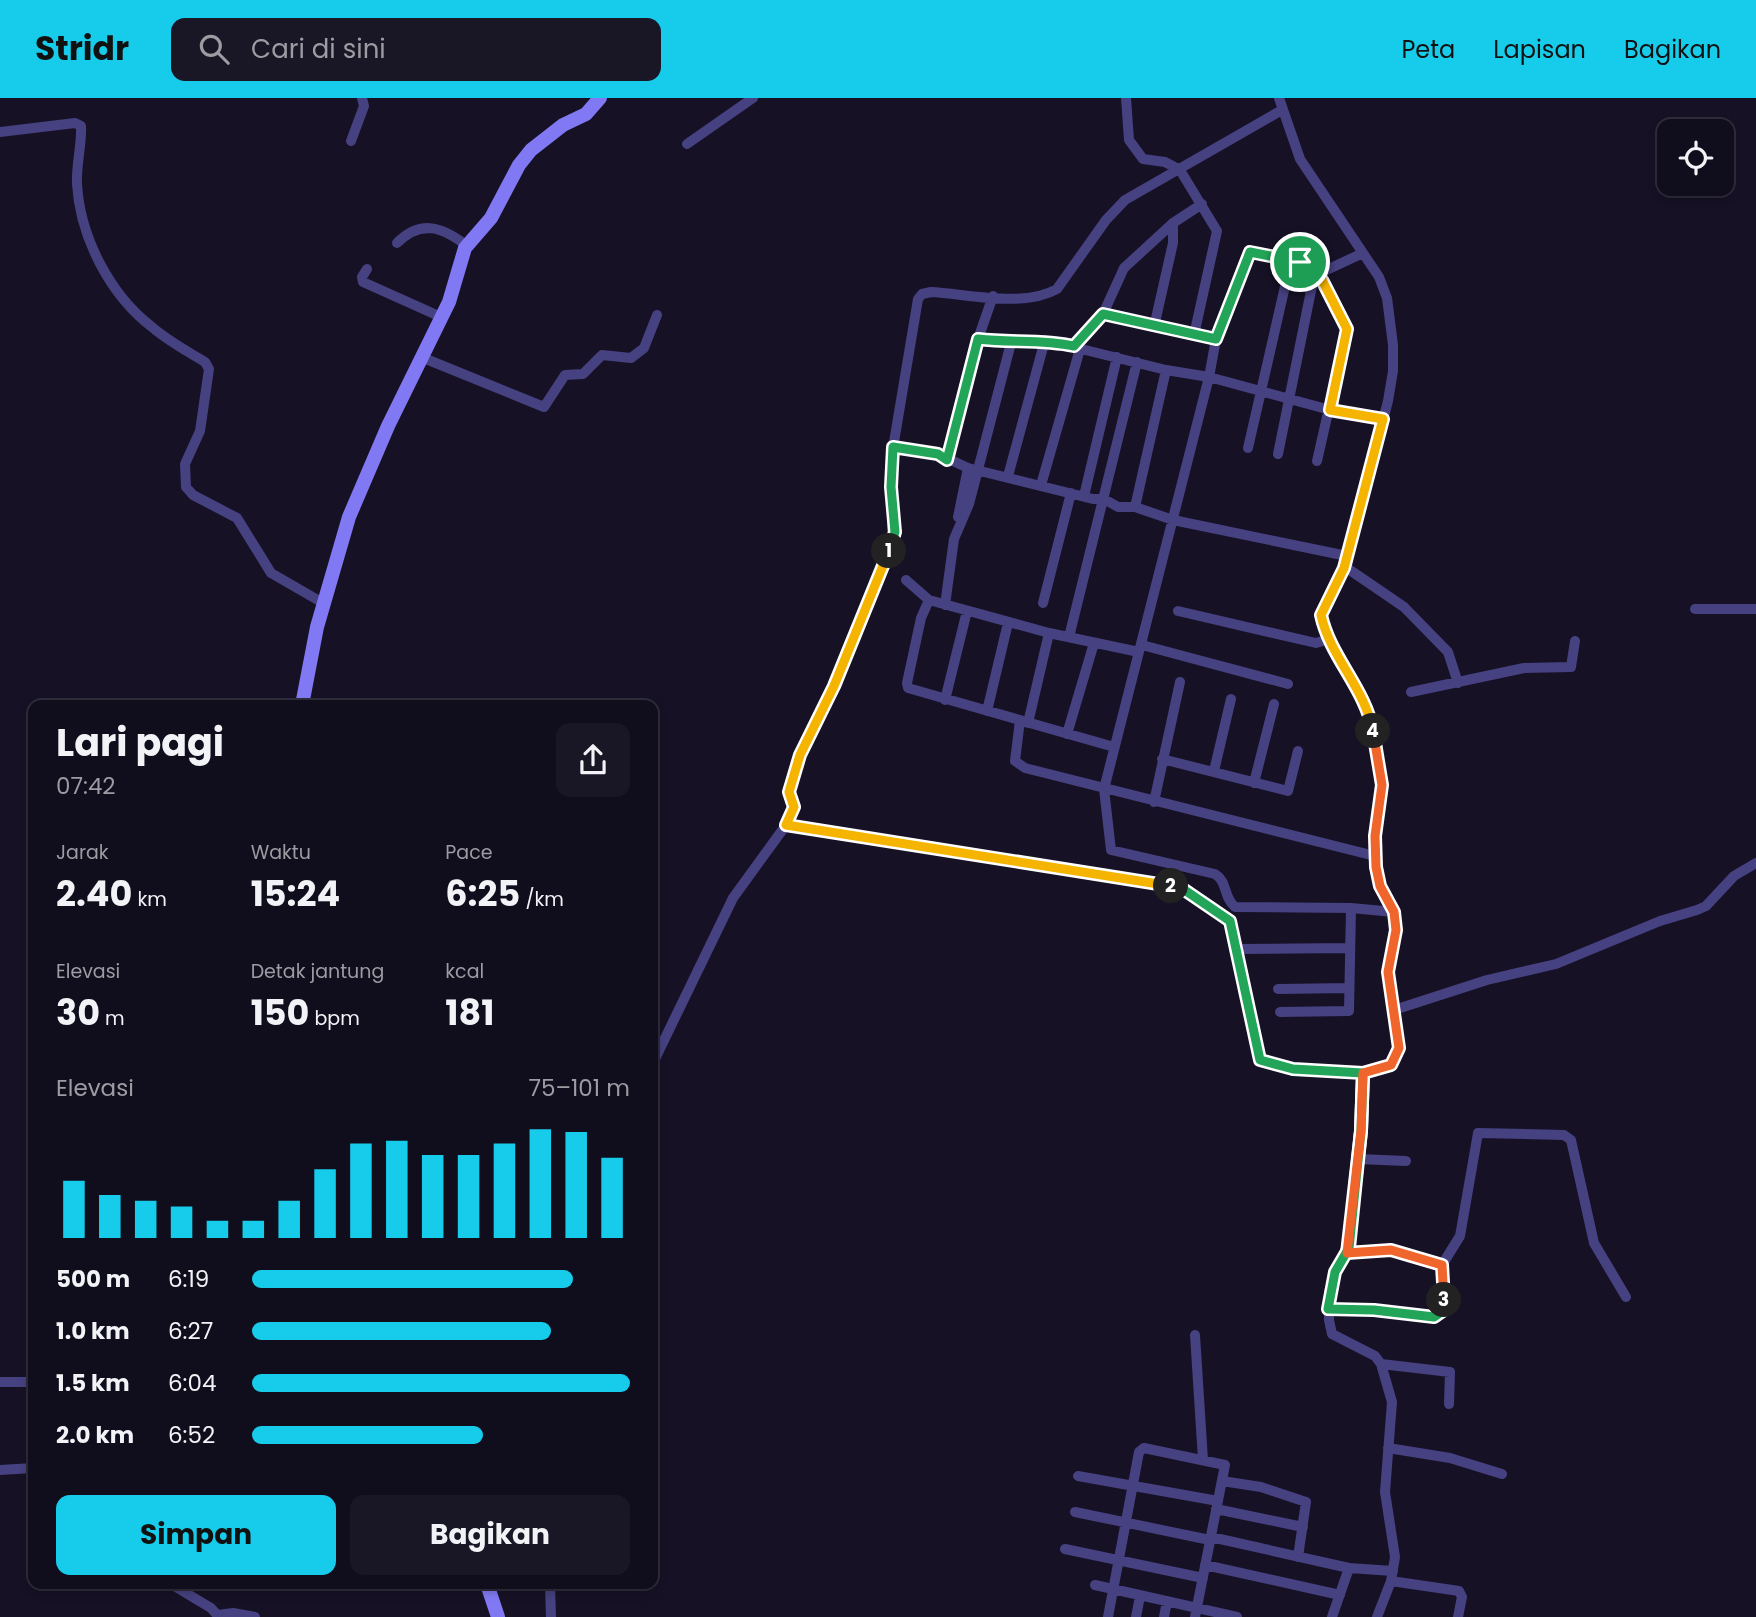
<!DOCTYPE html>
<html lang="id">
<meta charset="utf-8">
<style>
body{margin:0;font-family:Poppins,sans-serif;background:#191625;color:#f1f3f6;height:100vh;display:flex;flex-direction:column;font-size:26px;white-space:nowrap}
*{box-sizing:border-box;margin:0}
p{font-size:23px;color:#9c9ca3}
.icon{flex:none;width:38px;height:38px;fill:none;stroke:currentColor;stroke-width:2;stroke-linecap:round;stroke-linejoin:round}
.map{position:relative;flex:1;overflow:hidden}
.side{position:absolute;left:28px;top:602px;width:630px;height:889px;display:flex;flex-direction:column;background:#100d1c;border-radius:14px;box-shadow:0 4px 10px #0003,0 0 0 2px #302d3b}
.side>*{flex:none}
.tools{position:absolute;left:1657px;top:21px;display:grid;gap:14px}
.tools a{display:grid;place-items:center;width:77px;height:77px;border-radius:14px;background:#100d1c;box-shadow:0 4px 10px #0003,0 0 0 2px #302d3b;font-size:35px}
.pin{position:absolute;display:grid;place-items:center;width:60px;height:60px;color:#fff;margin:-30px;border:4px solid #fff;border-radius:50%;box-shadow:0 2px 7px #0007}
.km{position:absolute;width:35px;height:35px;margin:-18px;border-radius:50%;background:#222;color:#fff;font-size:19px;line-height:35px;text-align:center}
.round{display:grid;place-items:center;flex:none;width:74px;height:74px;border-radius:14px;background:#191625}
.overview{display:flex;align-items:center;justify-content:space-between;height:119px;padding:0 28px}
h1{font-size:38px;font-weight:700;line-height:52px}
.stats{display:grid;grid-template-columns:repeat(3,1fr);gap:10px;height:119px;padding:7px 28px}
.stats div{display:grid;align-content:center}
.stats b{font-size:35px;font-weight:700}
.stats small{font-size:19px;font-weight:400}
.stats p{font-size:19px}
.chart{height:196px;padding:14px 28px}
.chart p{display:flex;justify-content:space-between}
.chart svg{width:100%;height:126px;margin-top:7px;stroke:#17ccea;stroke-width:6}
.action{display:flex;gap:14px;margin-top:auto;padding:14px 28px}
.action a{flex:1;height:80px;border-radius:14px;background:#17ccea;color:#111;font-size:28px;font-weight:700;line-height:80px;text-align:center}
.action a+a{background:#191625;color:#f1f3f6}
ul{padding:0 28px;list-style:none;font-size:23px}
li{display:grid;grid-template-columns:112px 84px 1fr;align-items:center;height:52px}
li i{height:18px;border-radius:9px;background:#17ccea}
header{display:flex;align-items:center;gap:42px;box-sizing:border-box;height:98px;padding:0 35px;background:#17ccea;color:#111}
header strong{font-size:33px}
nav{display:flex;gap:38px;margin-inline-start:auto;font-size:24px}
.search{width:490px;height:63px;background:#191625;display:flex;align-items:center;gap:18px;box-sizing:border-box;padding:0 24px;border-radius:14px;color:#9c9ca3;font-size:26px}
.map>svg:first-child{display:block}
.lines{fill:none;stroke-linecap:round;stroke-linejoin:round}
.street{stroke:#464180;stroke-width:10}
.secondary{stroke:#8179f3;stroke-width:14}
.split-1-casing{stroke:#fff;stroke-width:14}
.split-2-casing{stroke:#fff;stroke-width:14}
.split-3-casing{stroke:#fff;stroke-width:14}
.split-4-casing{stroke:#fff;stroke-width:14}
.split-5-casing{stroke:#fff;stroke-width:14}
.split-1{stroke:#22a559;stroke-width:9}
.split-2{stroke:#f5b400;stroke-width:9}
.split-3{stroke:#22a559;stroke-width:9}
.split-4{stroke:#f0652b;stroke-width:9}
.split-5{stroke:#f5b400;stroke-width:9}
</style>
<header>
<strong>Stridr</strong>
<div class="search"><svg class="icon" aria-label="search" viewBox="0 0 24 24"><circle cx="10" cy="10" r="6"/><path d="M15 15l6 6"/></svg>Cari di sini</div>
<nav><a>Peta</a><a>Lapisan</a><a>Bagikan</a></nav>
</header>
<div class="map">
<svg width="1756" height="1519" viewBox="0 0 1756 1519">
<rect width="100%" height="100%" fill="#161125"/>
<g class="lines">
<path class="street" d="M1126,0l3,42 14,19 22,3 15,8 37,61 -23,104
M0,34l75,-9 6,3c1,19 -5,38 -4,58 3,53 33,111 75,143 16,14 35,24 53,35l4,7 -9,62 -15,33 1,23 7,8 44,23 34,55 52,30
M351,43l13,-35 -2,-8
M687,46l66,-46
M397,145c24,-24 46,-16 70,3
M1363,155l-45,21 -18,-12 -47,-11 -6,5 -31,83 -7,38 -105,412 7,61 104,24c13,8 8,23 20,33l116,1 43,4
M367,171l-5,8 1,5 78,35
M993,198l-15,43 33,4 34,-3 121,30 43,7 121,33 53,9
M1103,216l113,25
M1154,229l19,-84v-20
M1074,248l29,-32 21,-46 49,-45 29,-19
M421,259l123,50 21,-32 18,-1 19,-19 29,3 13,-10 13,-33
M893,350l45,6 30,14 125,31h11l14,8h17l38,13 174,36
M1248,350l43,-188
M1278,356l37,-183
M947,362l31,-121
M1317,363l30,-132 -29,-55
M1008,378l37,-136
M1041,387l39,-136
M1084,398l33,-139
M1135,409l31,-137
M958,419l10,-49
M1344,468l60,41 44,45 10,31
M906,482l23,20 120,33 90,19
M929,502l-8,18 -14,65 1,5 206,59
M1043,505l28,-110
M945,507l9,-66 15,-35 42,-161
M1695,511h61
M1178,513l138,32 13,-4
M1069,539l68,-275
M1142,547l146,39
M1411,594l113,-24 47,-1 4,-26
M945,602l22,-89
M987,613l21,-88
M1020,622l-5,41 10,7 350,88
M1028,625l21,-90
M1067,636l27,-91
M1162,661l126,32 10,-40
M1214,673l17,-72
M1254,685l20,-79
M1154,704l26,-120
M786,727l8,-18 -5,-15 11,-37 34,-69 58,-140 1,-98 25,-149 4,-5 9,-2c37,2 93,16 126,-3l49,-69 19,-20 157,-90
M1235,851l113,-1
M1278,891l71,-1
M1394,912l93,-30 69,-16 104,-43 37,-11 9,-4 28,-30 22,-13
M1280,914l69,-1 2,-103
M653,965l80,-165 53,-73 394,64 50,32 28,135 6,7c34,6 110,23 133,-7l2,-16 -11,-68 8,-35 -2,-25 -14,-26 -4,-19 -1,-31 7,-37 -4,-46 -6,-30 -11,-28 -32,-56 -8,-24 23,-47 44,-167 5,-30v-26l-6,-47 -8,-21 -79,-118 -21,-61
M1363,975l-2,58 -12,117 -14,24 -6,20v28l3,14 43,22 6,8 11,38 -7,90 10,65 -4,24 -14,36
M1358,1061l48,2
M1442,1167l18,-29 18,-103 86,2 7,5 23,103 32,54
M1328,1211l46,1 60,7 10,-7 -2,-45 -51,-15 -44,3
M1195,1237l8,125
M1381,1266l69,8 -1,32
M0,1284h33
M1388,1350l62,10 52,16
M0,1372l33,-2
M1078,1378l140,25
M1222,1383l39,6 45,15 -8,55
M1216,1411l87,18
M1075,1414l135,28
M1211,1439l138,31
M1065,1451l138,29
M1205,1467l135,30
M1391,1483l68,10 3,6 -4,20
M171,1486l40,24 8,9
M550,1486l1,33
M1095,1487l142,32
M218,1517l15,-2 22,4
M1108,1519l31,-165 5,-4 81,17 -30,152
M1136,1519l4,-21
M1164,1519l3,-16
M1332,1519l17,-49 44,3"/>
<path class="secondary" d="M302,607l15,-78 32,-110 39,-91 61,-124 16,-54 26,-30 28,-53 12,-15 32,-25 23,-11 14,-16
M487,1486l11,33"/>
</g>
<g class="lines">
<defs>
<path id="split-1" d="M889,453l6,-19 -4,-45 2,-40 45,7 9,6 31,-121c33,4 64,0 96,7l29,-32 113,25 34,-87 50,10"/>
<path id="split-2" d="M889,453l-55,135 -34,69 -11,37 5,15 -8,18 385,61"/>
<path id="split-3" d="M1171,788l15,5 44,30 30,139 33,9 70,4 -2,58 -12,117 -14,24 -7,37 46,1 60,7 10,-7v-10"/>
<path id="split-4" d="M1373,633l9,54 -7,51 1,31 4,19 14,26 2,18 -8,42 11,76 -8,17 -28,8 -2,58 -14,122 44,-3 51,15 2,35"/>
<path id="split-5" d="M1300,164l15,9 7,9 25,49 -17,81 53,9 -39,149 -23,47c9,42 44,73 52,116"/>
</defs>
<use href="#split-1" class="split-1-casing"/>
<use href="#split-2" class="split-2-casing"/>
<use href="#split-3" class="split-3-casing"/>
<use href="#split-4" class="split-4-casing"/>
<use href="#split-5" class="split-5-casing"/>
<use href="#split-1" class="split-1"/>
<use href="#split-2" class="split-2"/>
<use href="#split-3" class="split-3"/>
<use href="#split-4" class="split-4"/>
<use href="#split-5" class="split-5"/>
</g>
</svg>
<div class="tools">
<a><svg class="icon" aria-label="locate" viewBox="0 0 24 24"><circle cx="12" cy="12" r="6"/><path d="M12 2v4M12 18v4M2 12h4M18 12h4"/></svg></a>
</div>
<div class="pin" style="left:1300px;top:164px;background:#1e9e55"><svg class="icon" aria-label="arrive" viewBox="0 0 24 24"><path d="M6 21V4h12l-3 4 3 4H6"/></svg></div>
<b class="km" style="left:889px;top:453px">1</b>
<b class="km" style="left:1171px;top:788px">2</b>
<b class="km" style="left:1444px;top:1202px">3</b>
<b class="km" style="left:1373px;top:633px">4</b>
<section class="side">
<div class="overview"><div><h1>Lari pagi</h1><p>07:42</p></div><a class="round"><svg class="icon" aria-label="share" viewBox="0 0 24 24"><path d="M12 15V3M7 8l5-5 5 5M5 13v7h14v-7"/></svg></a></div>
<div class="stats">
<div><p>Jarak</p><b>2.40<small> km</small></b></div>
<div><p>Waktu</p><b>15:24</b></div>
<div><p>Pace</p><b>6:25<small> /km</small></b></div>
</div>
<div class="stats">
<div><p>Elevasi</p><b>30<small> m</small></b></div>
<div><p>Detak jantung</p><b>150<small> bpm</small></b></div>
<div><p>kcal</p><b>181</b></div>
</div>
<div class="chart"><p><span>Elevasi</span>75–101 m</p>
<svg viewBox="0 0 160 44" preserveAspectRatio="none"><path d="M5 44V24M15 44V29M25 44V31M35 44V33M45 44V38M55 44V38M65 44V31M75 44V20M85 44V11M95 44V10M105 44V15M115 44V15M125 44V11M135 44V6M145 44V7M155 44V16"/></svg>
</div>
<ul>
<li><b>500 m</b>6:19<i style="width:85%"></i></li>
<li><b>1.0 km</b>6:27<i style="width:79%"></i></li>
<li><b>1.5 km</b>6:04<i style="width:100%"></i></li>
<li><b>2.0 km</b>6:52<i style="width:61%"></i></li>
</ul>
<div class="action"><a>Simpan</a><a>Bagikan</a></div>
</section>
</div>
